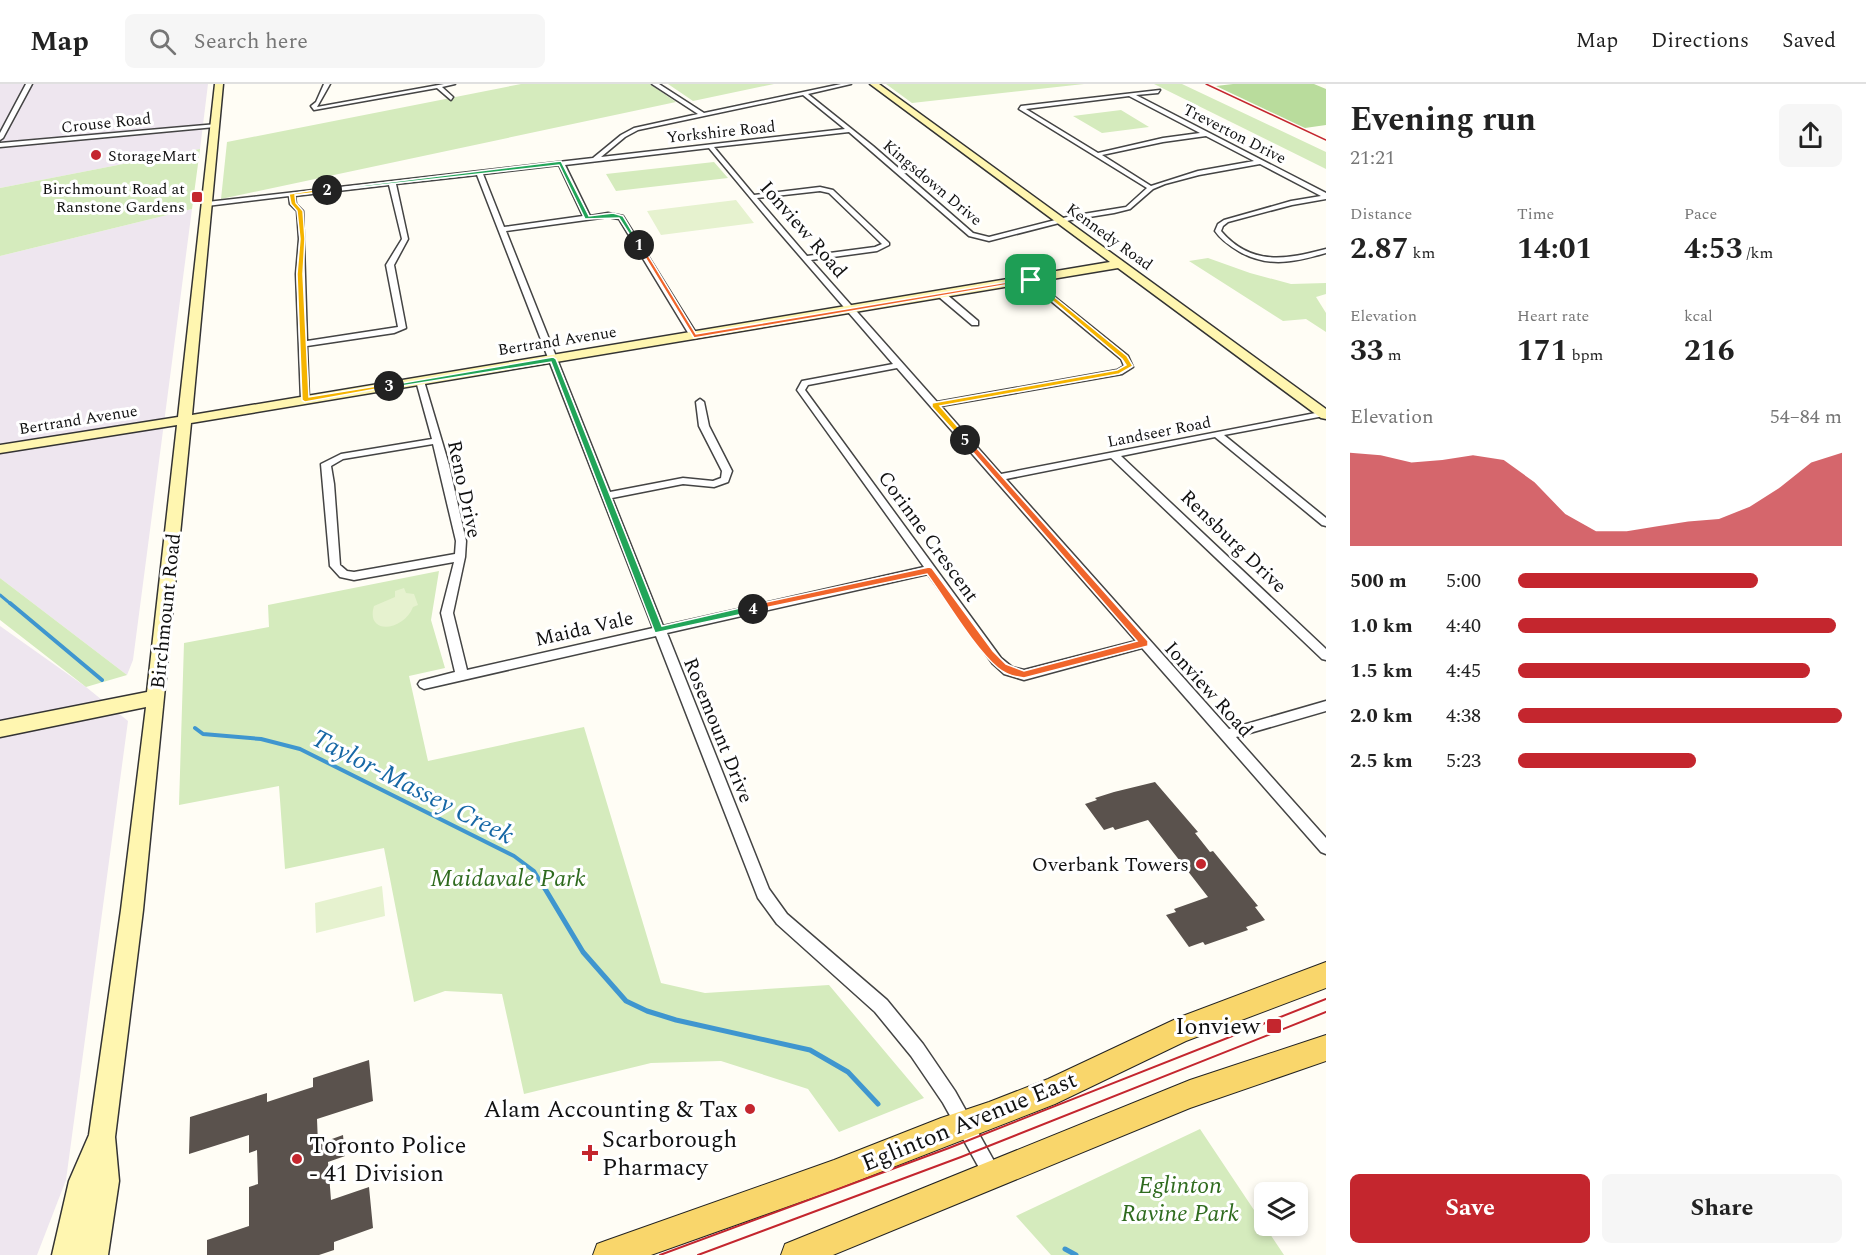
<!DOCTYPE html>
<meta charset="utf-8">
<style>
body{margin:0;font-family:Spectral,serif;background:#f6f6f6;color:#222;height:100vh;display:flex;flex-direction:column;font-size:22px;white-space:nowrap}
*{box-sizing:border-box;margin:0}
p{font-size:20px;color:#767676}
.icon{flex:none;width:33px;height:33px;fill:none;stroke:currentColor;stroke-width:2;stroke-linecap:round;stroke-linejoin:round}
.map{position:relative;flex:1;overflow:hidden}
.panel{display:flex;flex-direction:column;background:#fff;width:540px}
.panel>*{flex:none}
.buttons{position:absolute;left:1254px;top:1098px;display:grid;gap:12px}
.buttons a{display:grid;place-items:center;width:54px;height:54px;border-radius:9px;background:#fff;box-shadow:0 3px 9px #0003;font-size:30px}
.pin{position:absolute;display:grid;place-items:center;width:51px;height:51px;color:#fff;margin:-26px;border-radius:12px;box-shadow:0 3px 9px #0006}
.km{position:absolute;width:30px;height:30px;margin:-15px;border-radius:50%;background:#222;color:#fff;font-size:16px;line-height:30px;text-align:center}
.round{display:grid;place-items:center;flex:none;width:63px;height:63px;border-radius:9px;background:#f6f6f6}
.summary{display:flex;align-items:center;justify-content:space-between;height:102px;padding:0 24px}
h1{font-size:33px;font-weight:700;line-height:45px}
.metrics{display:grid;grid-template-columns:repeat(3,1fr);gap:9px;height:102px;padding:6px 24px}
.metrics div{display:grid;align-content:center}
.metrics b{font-size:30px;font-weight:700}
.metrics small{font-size:16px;font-weight:400}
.metrics p{font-size:16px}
.chart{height:168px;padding:12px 24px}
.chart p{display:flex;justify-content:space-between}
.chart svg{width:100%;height:108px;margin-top:6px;fill:#c4262e;opacity:.7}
.action{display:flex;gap:12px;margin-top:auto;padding:12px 24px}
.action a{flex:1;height:69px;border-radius:9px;background:#c4262e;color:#fff;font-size:24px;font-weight:700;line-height:69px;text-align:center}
.action a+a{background:#f6f6f6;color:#222}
ul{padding:0 24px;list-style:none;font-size:20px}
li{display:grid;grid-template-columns:96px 72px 1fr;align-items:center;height:45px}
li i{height:15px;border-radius:8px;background:#c4262e}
header{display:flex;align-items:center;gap:36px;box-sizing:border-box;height:84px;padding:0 30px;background:#fff;border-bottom:2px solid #e0e0e0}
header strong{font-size:28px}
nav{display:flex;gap:33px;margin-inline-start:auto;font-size:21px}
.search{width:420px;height:54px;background:#f6f6f6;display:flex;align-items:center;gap:15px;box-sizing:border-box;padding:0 21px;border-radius:9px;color:#767676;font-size:22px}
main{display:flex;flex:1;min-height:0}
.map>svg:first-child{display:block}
.industrial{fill:#eee6ef}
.green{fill:#d5ebbd}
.forest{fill:#b9dc9c}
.pitch{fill:#e6f2cf}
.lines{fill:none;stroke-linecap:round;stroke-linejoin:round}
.stream-far2{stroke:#3f96cf;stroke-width:3}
.stream-far1{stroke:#3f96cf;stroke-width:4}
.stream{stroke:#3f96cf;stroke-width:5}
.building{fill:#5a524d}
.street-casing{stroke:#444;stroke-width:3}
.secondary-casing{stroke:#333;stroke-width:3}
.primary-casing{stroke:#222;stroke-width:2}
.street{fill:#fff;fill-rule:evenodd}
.secondary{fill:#fff6b0;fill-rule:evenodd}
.primary{fill:#f9d66b;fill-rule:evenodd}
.tram{stroke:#c4262e;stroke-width:2}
.rail{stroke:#c4262e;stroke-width:1.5}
.split-1{fill:#f0652b;stroke:#fff;stroke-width:1.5}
.split-2{fill:#22a559;stroke:#fff;stroke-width:1.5}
.split-3{fill:#f5b400;stroke:#fff;stroke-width:1.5}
.split-4{fill:#22a559;stroke:#fff;stroke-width:1.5}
.split-5{fill:#f0652b;stroke:#fff;stroke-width:1.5}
.split-6{fill:#f5b400;stroke:#fff;stroke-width:1.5}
.poi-dot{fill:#c4262e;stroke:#fff;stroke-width:2}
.labels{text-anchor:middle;stroke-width:6;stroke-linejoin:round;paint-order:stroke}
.far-street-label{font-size:16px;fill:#111;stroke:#fff}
.far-poi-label{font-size:16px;fill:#111;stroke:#fff;text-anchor:start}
.street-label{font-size:20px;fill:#111;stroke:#fff}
.poi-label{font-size:20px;fill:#111;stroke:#fff;text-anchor:end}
.near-park-label{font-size:24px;font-style:italic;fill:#2f6b1f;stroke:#fff}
.near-poi-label{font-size:24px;fill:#111;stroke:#fff;text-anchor:end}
.near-street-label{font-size:24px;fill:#111;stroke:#fff}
.near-water-label{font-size:26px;font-style:italic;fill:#1768a6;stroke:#fff}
</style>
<header>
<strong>Map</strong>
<div class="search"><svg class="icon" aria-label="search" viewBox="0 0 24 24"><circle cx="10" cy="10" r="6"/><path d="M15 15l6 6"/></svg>Search here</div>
<nav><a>Map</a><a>Directions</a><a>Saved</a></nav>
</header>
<main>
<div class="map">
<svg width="1326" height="1171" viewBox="0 0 1326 1171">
<rect width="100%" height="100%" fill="#fffdf5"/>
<path class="industrial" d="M0,0h208l-8,65 -200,39z
M192,125l-59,451 -6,15 -127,-97v-322z
M0,542l86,61 42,34 -62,459 -29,75h-37z"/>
<path class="green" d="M521,0h129l26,18 -455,97 6,-57z
M668,0h106l-81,17z
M886,0h198l-172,19z
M1154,0h28l144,68v17z
M1121,26l28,17 -47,6 -29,-17z
M200,65l-8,60 -192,47v-68z
M714,78l14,16 -112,13 -10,-17z
M1208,174l42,15 41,11 35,-1v11l-10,3 10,16v19l-20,-13 -23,2 -94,-60z
M439,487l-8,49 14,48 -36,8 19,85 156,-34 77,256 44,10 124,-8 95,113 -85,34 -31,-43 -87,-28 -70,2 -127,31 -22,-100 -57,-3 -31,11 -30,-154 -99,21 -6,-83 -100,19 5,-162 85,-16 -1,-22z
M0,494l127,97 -41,12 -86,-67z
M1200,1045l84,126h-233l-35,-39z"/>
<path class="forest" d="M1233,0h81l12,5v36l-21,3 -89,-42z"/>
<path class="pitch" d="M736,116l18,23 -93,12 -14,-24z
M404,504l2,5 8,1 4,11 -5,2c-9,24 -48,29 -39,-1l21,-9v-6z
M382,802l3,30 -69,17 -1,-30z"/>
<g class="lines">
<path class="stream-far2" d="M0,511l12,10"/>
<path class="stream-far1" d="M10,519l92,77
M195,644l8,6 58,5 39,10 214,107 20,15 11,18"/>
<path class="stream" d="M544,803l39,65 43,49 21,10 29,9 134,30 38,22 30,32
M1065,1165l11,6"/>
</g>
<path class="building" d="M1155,698l43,50 -3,1 15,19 3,-1 45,55 -3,1 10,13 -19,7 2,3 -43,15 -2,-3 -14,5 -23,-32 10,-3 -2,-3 34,-12 -60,-77 -33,10 -2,-3 -9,3 -19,-26 12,-4 -2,-2 19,-6z
M369,976l4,41 -56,18 1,25 25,-9 2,21 -17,6 3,38 38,-13 4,41 -39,14v8l-15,5h-112v-15l42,-14v-39l9,-3 -1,-34 -8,3v-18l-60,19 1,-37 77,-24v9l46,-15v-9z"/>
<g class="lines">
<defs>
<path id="street" d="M26,0h6l-29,54 -3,2v-7z
M324,0h6l-13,23 127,-23h11l-13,3 11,10 -2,3 -14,-12 -123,22 -3,-4 5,-4z
M652,0h7l45,29 137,-29h10l-43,10 65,52 100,87 16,4 82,-21 55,-9 21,-19 -128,-79 2,-3 139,-16 -2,3 -22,2 190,98v6l-34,6 -64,17 -5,4 -2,5c31,36 66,28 105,18v4c-31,9 -57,15 -86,-1 -10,-6 -19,-12 -25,-21l3,-7 6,-4 67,-19 30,-5 -61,-32 -61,11 -34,9 -12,5 -23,20 -16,4 -43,7 -82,21 -20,-5 -120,-104 -135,15 40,48 66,-8 13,3 56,53v2l-12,6 -66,9 126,142 180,-32 7,-4 -3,-7 -93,-77v-4h3l97,78 5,11 -11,7 -181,32 60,68 325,-63v4l-2,1 -100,19 102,83v8l-4,-1 -107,-88 -94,19 205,193v11l-4,-1 -211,-201 -105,21 223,250 97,-28v10l-90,26 90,101v16l-5,-2 -179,-204 -118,32 -20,-6 -11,-10 -65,-90 -261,59 102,256 18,25 100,86 36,44 32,47 44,79 3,6 -3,6 -6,3 -6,-3 -44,-79 -32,-47 -36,-44 -98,-88 -19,-26 -102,-262 -232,53 -4,-2 -2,-3 2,-3 35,-9 -14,-59 13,-51 -100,18 -14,-3 -10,-11 -9,-102 20,-10 91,-15 -16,-58 4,-3 4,3 25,84 17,76 -1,16 -12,56 14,57 186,-42 -176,-453 -81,9 12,55 -14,26 12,63 -12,5 -87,13 2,54 -4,3 -4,-3 -5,-126 3,-35 -2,-28 -7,-7 -1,-8 -82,10 -3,-2 3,-2 386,-44 28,-23 13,-7 64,-14zM803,11l42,34 -244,28 24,-20 13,-7zM1129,12l71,37 -37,5 -65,15 -72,-44zM1206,52l48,25 -56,10 -47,15 -49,-31 61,-13zM709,64l64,77 120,139 -91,17 -5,9 127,177 -261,59 -51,-128 71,-14 31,3 14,-5 4,-11 -23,-45 -5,-24 -4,-3 -4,3 3,24 23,45 -1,7 -8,3 -30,-3 -73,14 -104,-261 102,-14 11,2 71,117 7,2 1,-2 -75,-120 -15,-3 -18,3 -25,-51zM559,81l24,51 -79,11 -21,-53zM389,101l13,54 -16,26 12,62 -91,14 -4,-130 -7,-7 -1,-8zM820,107l9,2 53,51 -7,3 -68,9 -50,-58zM897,284l34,39 205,234 -112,29 -12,-3 -11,-9 -196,-268 3,-5zM433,360l23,97 -1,13 -101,18 -7,-1 -7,-6 -6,-81 -3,-18 12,-7z
M217,40l-2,3 -215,20v-4z
M939,209h6l33,28v4h-6l-33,-28z"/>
<path id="secondary" d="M215,0h8l-31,331 918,-153 -240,-178h9l447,325v10l-5,-1 -203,-150 -927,155 -48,487 -28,227 4,44 -11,74h-56l17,-74 20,-46 32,-225 25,-203 -146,30v-16l147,-29 30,-267 -177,28v-8l178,-28z"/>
<path id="primary" d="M1326,878v26l-140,53 -131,63 -221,86 -183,65h-58l4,-11 11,-4 226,-80 107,-42 48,-16 59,-23 132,-62z
M1326,951v26l-136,47 -357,147h-52l4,-11 405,-164z"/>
</defs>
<use href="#street" class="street-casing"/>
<use href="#secondary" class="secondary-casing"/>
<use href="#primary" class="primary-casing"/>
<use href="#street" class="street"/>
<use href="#secondary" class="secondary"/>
<use href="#primary" class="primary"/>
<path class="tram" d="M660,1171l289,-107 377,-149
M698,1171l263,-98 365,-145"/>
<path class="rail" d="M1206,0l120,56"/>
</g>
<path class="split-1" d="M637,160l5,1 54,89 335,-56 3,2 -340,58z"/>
<path class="split-2" d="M561,77l28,55 24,-3 10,3 18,30h-4l-18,-28 -34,1 -26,-54 -232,26 -2,-1z"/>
<path class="split-3" d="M327,104l2,3 -34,4 1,8 7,8 2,28 -2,35 6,123 80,-13 4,2 -88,16 -3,-2 -5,-126 3,-35 -3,-28 -6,-7 -2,-10z"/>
<path class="split-4" d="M553,273l3,2 106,267 91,-21 4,1v5l-102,22 -104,-271 -162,26 -4,-2z"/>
<path class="split-5" d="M963,354h5l180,203v5l-124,32c-9,-1 -19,-4 -26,-10 -24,-20 -52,-68 -71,-94l-177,37v-5l3,-1 176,-38 3,1 61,83 13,13 18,7 113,-30 -174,-200z"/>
<path class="split-6" d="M1031,194l96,78 6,10 -14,8 -179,32 29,34 -6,1 -31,-34v-4l185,-33 9,-5 -4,-6 -93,-78z"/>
<g class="poi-dot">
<circle cx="96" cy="71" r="6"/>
<rect x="191" y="107" width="12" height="12" rx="3"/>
<circle cx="1201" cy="780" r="6"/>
<rect x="1266" y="934" width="16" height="16" rx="3"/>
<circle cx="750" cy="1025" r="6"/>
<path d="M587 1060h6v6h6v6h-6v6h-6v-6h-6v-6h6z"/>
<circle cx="297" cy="1075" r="6"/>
</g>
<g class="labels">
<g class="far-street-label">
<text transform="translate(106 38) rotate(-6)" y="6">Crouse Road</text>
<text transform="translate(721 47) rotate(-6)" y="6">Yorkshire Road</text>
<text transform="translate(1235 49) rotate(27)" y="6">Treverton Drive</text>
<text transform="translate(933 98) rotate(40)" y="6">Kingsdown Drive</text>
<text transform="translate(1110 152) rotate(36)" y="6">Kennedy Road</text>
<text transform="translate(557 256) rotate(-9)" y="6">Bertrand Avenue</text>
<text transform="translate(78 335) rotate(-9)" y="6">Bertrand Avenue</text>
<text transform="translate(1159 347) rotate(-11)" y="6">Landseer Road</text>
</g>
<g class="far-poi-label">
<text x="108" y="77">StorageMart</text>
<text x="185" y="110" text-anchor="end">Birchmount Road at<tspan x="185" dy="18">Ranstone Gardens</tspan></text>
</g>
<g class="street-label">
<text transform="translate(804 145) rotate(49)" y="7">Ionview Road</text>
<text transform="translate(465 405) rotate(78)" y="7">Reno Drive</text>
<text transform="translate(929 452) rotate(54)" y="7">Corinne Crescent</text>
<text transform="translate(1234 457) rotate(44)" y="7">Rensburg Drive</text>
<text transform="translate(165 527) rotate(-84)" y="7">Birchmount Road</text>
<text transform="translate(584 544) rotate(-13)" y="7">Maida Vale</text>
<text transform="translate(1209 605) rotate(48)" y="7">Ionview Road</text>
<text transform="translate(719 646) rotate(68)" y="7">Rosemount Drive</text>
</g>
<g class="poi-label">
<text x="1189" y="787">Overbank Towers</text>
</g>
<g class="near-park-label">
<text x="508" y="802">Maidavale Park</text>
<text x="1180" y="1109">Eglinton<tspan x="1180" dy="28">Ravine Park</tspan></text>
</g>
<g class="near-poi-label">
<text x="1260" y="950">Ionview</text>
<text x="738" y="1033">Alam Accounting &amp; Tax</text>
<text x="602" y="1063" text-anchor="start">Scarborough<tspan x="602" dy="28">Pharmacy</tspan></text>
<text x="309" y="1069" text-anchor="start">Toronto Police<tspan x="309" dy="28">- 41 Division</tspan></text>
</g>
<g class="near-street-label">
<text transform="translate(969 1037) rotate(-22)" y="8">Eglinton Avenue East</text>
</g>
<g class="near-water-label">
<text transform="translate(413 702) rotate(27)" y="9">Taylor-Massey Creek</text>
</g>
</g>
</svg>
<div class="buttons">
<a><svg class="icon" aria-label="layers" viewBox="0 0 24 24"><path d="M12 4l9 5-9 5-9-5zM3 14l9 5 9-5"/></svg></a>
</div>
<div class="pin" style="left:1031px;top:196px;background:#1e9e55"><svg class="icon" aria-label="arrive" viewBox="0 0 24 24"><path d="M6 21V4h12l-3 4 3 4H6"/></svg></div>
<b class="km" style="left:639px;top:161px">1</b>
<b class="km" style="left:327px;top:106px">2</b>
<b class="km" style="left:389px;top:302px">3</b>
<b class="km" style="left:753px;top:525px">4</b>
<b class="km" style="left:965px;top:356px">5</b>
</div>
<section class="panel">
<div class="summary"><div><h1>Evening run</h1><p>21:21</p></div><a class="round"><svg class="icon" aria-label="share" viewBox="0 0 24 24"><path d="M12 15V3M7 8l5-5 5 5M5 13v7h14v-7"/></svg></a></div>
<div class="metrics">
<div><p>Distance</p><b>2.87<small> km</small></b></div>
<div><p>Time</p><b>14:01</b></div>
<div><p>Pace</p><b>4:53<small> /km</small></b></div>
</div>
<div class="metrics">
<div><p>Elevation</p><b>33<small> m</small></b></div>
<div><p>Heart rate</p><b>171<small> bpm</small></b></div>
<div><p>kcal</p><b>216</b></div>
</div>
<div class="chart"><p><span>Elevation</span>54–84 m</p>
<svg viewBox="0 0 160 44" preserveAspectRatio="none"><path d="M0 44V6L10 7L20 10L30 9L40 7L50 9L60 18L70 31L80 38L90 38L100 36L110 34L120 33L130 28L140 20L150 10L160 6V44z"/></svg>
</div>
<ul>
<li><b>500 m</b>5:00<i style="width:74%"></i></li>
<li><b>1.0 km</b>4:40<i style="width:98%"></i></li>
<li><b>1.5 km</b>4:45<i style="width:90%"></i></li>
<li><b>2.0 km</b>4:38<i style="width:100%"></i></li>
<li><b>2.5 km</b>5:23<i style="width:55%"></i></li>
</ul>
<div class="action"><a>Save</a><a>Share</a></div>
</section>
</main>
